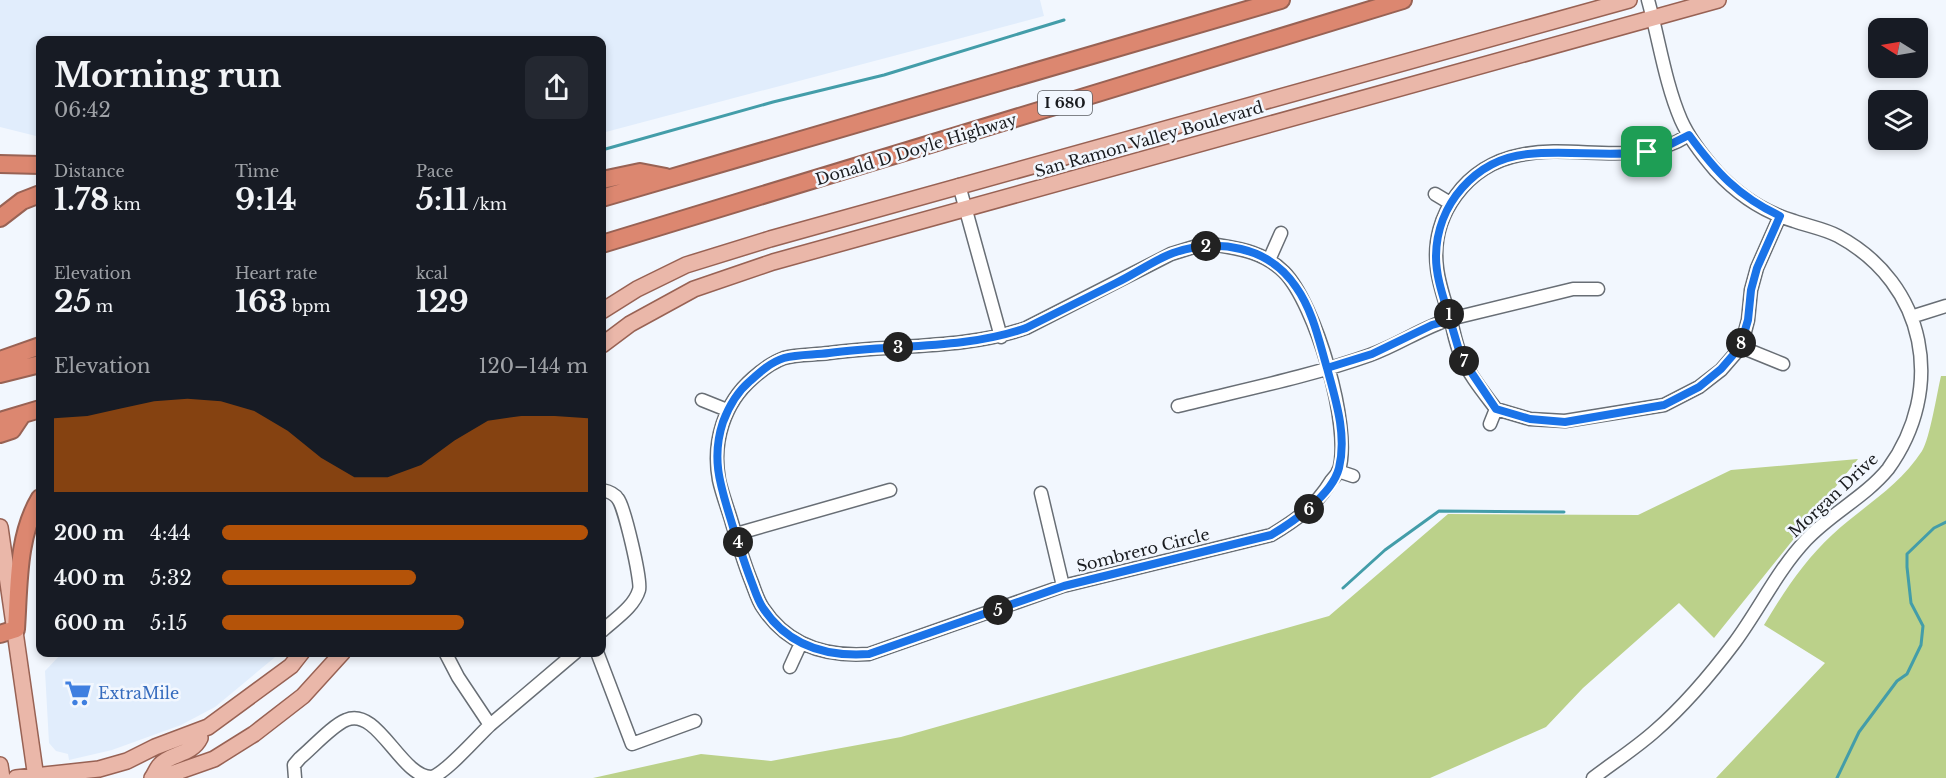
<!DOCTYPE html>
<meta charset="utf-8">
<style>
body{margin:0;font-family:"Libre Baskerville",serif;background:#242831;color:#f1f3f6;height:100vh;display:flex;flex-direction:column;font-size:22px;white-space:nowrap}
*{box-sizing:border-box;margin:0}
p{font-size:20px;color:#9ea1a6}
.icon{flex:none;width:33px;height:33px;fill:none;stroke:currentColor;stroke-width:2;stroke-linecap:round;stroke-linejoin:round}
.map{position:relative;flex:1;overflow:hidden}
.drawer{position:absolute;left:36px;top:36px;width:570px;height:621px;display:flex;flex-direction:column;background:#171b24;border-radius:12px;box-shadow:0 3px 9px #0003}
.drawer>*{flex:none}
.needle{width:39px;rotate:281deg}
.controls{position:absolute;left:1868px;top:18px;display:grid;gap:12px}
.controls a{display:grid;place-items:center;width:60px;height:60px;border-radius:12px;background:#171b24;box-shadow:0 3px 9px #0003;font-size:30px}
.pin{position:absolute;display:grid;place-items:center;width:51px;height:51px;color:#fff;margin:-26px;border-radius:12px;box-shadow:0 3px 9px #0006}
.km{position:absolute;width:30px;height:30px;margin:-15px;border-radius:50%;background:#222;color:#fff;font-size:16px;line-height:30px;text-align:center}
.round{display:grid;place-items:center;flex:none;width:63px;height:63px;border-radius:12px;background:#242831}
.summary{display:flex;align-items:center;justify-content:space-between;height:102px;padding:0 18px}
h1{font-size:33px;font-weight:800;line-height:45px}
.stats{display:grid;grid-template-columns:repeat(3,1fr);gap:9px;height:102px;padding:6px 18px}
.stats div{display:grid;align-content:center}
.stats b{font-size:30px;font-weight:800}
.stats small{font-size:16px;font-weight:400}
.stats p{font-size:16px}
.chart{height:168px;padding:12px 18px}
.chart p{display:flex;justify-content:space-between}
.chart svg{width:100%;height:108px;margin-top:6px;fill:#b45309;opacity:.7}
ul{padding:0 18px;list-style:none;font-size:20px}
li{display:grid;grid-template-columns:96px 72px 1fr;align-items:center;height:45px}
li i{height:15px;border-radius:8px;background:#b45309}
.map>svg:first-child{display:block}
.built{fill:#e1edfc}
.green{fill:#bbd18a}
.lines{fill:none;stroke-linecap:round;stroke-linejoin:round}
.stream{stroke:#439da9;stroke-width:3}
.minor-casing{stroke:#686e75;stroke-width:15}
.major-casing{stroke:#986254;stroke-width:18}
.highway-casing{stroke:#986254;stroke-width:20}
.minor{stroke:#fff;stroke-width:12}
.major{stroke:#eab7a9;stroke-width:15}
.highway{stroke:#dc8770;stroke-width:16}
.route-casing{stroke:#fff;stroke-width:12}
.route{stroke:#1a73e8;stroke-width:8}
.labels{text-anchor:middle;stroke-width:5;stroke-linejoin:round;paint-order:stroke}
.shield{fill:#f2f7fe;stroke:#5b5e62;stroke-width:1.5}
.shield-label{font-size:15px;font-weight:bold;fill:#1a1c1f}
.street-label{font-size:16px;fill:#1a1c1f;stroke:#f2f7fe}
.shop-label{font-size:16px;fill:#366cbe;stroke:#f2f7fe;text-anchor:start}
</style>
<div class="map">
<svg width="1946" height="778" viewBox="0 0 1946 778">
<rect width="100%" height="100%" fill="#f2f7fe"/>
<path class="built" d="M0,0h1040l4,16 -442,117v-93h-562v97l-40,-10z
M63,652h217v1l-65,54 -34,18 -69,25 -43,10 -1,-6 -12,-3 -7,-8 -4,-72z"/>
<path class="green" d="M1941,376h5v402h-230l109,-115 -61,-38c19,-32 40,-64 68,-90 31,-29 66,-47 90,-84 8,-13 15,-58 19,-75z
M1858,459l-144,179 -35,-35 -96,85 -37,39 -116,51h-837l108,-24 70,7 130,-24 428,-121 119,-102 190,1 93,-45z"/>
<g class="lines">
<path class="stream" d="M602,150l171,-48 111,-27 180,-55
M1343,588l42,-38 54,-39 125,1
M1837,778l22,-46 38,-51 10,-7 14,-29 2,-19 -12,-23 -4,-36v-13l27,-26 12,-6"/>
<defs>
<path id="minor" d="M1689,135c-53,34 -112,8 -169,20 -53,10 -90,60 -83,113 2,18 9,36 14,53 3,12 5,24 10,35 8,19 23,37 35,53l34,10 35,2 99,-16 35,-18 22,-17 20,-23 7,-27 3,-30 6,-22 23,-52
M959,185l42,152
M1435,194l15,9
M1217,245c25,4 48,8 67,27 31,31 68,155 55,198 -2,4 -5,8 -8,11 -15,25 -36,40 -60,54l-208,51 -194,68c-42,3 -81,-8 -106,-46 -5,-7 -8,-17 -11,-25 -8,-19 -14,-40 -20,-60 -4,-14 -10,-29 -13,-43 -7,-38 5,-77 34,-102 9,-8 20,-16 31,-20 14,-4 30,-3 45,-5 65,-9 134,-3 197,-25l145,-74 26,-8z
M1269,260l12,-27
M1914,316l32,-10
M1741,347l42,17
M702,400l25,10
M1178,406c64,-16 130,-29 192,-51 28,-10 52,-27 80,-36l123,-30h25
M1490,424l6,-15
M1338,471l15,5
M602,490c5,1 13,4 16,9 6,7 24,82 21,91 -5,17 -24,29 -37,41
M1041,493l22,93
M736,534l154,-44
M597,652l35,92 63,-23
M790,667l11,-24
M490,725l86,-73
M295,778l-1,-13 6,-7c12,-10 33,-33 46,-38 32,-14 55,58 86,57 14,-4 46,-41 58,-52l-32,-48 -13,-25
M1593,778c21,-16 43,-30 62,-47 30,-26 56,-57 80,-89 25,-34 42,-71 71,-102 24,-26 59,-43 82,-71 58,-80 39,-185 -50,-233 -13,-7 -30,-10 -44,-15 -30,-9 -57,-27 -78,-50 -13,-15 -27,-33 -35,-51 -16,-37 -22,-81 -33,-120"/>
<path id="major" d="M602,311l35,-22 49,-24 84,-26 859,-239
M602,345l28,-21 64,-35 79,-27 945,-262
M0,527l36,251
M0,765l2,13
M16,778l83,-9 28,-8 28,-14 53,-20 83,-61 11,-14
M152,778c3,-4 5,-10 8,-13 11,-12 32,-10 40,-27l-2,-7
M160,778l54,-19 40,-25 49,-38 40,-44"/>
<path id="highway" d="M0,164l40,1
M602,180l38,-8 26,5
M602,198l679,-198
M0,218l22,-17 18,-7
M602,244l801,-244
M0,360l40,-14
M0,374l40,-10
M0,421l40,-12
M0,434l12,-4 10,-15
M0,634l16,-5c3,-44 1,-93 24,-131"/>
</defs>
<use href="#minor" class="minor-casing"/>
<use href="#major" class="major-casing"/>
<use href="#highway" class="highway-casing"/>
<use href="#minor" class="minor"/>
<use href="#major" class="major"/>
<use href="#highway" class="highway"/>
</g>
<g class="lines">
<defs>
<path id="route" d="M1647,152c-40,5 -80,-2 -119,2 -53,5 -92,51 -92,103 0,21 8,42 14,63l-18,5 -60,29 -45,14c-8,-27 -14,-57 -31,-81 -27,-41 -79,-49 -123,-34 -19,7 -38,21 -57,30 -30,15 -60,30 -90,45 -63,22 -132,16 -197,25 -15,2 -31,1 -45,5 -13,4 -24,14 -34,23 -13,11 -21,25 -27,41 -13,39 -1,68 10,105 6,19 12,38 19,56 3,8 6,18 11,25 25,38 64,49 106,46l195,-68 207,-51c22,-13 61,-40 68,-67 8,-33 -3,-67 -12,-100l45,-14 60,-29 18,-5 11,37 35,52 34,10 35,3 99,-17 35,-18 22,-18 19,-22 8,-27 3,-30 6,-22 23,-52c-42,-20 -64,-44 -91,-81l-18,9 -24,8"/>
</defs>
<use href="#route" class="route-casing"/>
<use href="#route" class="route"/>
</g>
<defs>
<symbol id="supermarket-bare" viewBox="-9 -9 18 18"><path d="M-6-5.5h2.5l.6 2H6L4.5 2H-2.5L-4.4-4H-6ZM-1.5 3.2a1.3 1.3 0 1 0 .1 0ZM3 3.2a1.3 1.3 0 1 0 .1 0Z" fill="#3f7fe0" stroke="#f2f7fe" stroke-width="2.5" paint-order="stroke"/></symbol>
</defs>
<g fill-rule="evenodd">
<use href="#supermarket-bare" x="59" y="674" width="38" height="38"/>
</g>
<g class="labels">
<rect class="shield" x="1038" y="91" width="54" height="24" rx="4.5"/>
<g class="shield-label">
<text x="1065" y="108">I 680</text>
</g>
<g class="street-label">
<text transform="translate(1149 139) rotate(-16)" y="6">San Ramon Valley Boulevard</text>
<text transform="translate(916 149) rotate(-17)" y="6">Donald D Doyle Highway</text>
<text transform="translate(1833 495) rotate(-43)" y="6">Morgan Drive</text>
<text transform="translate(1143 550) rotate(-14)" y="6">Sombrero Circle</text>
</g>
<g class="shop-label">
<text x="98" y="699">ExtraMile</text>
</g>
</g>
</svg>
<div class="controls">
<a><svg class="needle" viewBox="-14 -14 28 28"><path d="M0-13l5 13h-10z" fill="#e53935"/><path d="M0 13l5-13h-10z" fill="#9ea1a6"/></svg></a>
<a><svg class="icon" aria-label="layers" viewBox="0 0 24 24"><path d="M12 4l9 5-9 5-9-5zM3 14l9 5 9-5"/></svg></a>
</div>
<div class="pin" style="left:1647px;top:152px;background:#1e9e55"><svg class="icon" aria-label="arrive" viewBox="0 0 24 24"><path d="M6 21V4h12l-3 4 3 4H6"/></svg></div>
<b class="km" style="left:1449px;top:314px">1</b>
<b class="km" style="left:1206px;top:246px">2</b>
<b class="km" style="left:898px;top:347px">3</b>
<b class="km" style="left:738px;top:542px">4</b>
<b class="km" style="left:998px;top:610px">5</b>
<b class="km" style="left:1309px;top:509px">6</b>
<b class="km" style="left:1464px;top:361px">7</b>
<b class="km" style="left:1741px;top:343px">8</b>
<section class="drawer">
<div class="summary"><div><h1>Morning run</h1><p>06:42</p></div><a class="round"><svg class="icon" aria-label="share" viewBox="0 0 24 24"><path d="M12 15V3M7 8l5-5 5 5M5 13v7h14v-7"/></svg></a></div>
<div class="stats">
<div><p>Distance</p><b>1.78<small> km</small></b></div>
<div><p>Time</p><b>9:14</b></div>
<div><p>Pace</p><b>5:11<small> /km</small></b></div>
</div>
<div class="stats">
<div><p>Elevation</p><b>25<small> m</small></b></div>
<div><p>Heart rate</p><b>163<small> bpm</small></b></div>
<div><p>kcal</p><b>129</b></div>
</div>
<div class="chart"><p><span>Elevation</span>120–144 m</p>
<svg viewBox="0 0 160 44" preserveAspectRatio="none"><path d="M0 44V14L10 13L20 10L30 7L40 6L50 7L60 11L70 19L80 30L90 38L100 38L110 33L120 23L130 15L140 13L150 13L160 14V44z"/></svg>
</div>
<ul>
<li><b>200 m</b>4:44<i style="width:100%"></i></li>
<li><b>400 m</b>5:32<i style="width:53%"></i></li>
<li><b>600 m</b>5:15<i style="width:66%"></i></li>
</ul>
</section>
</div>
